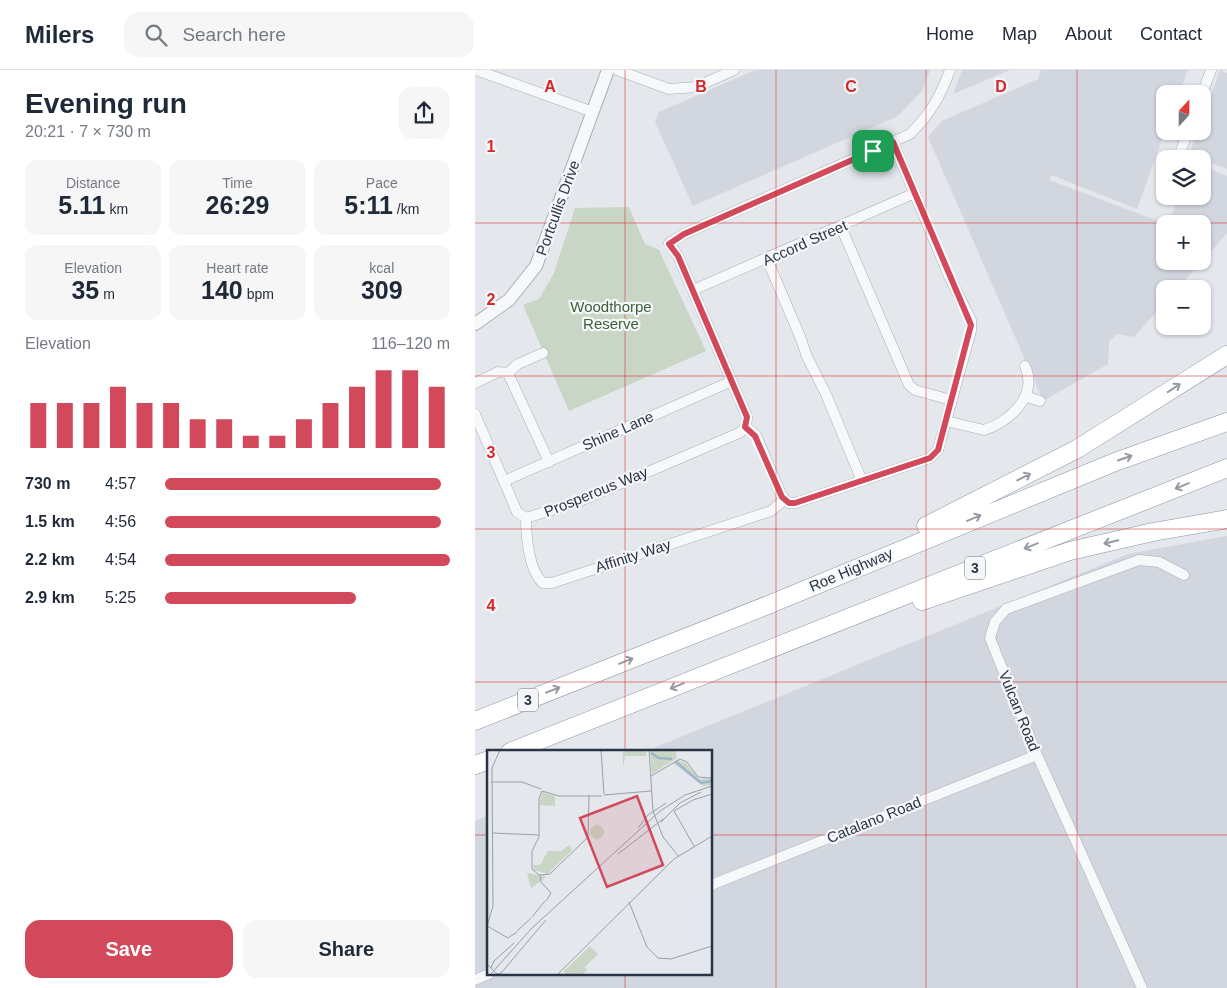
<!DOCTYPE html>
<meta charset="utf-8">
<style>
body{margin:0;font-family:Arial,sans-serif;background:#f6f6f7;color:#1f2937;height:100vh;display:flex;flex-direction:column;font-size:19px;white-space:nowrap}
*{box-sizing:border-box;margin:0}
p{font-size:16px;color:#747a83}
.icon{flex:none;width:28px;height:28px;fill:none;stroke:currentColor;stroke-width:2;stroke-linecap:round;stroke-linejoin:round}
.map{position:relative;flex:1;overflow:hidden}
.drawer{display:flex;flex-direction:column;background:#fff;width:475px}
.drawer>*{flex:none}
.needle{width:32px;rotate:21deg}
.fabs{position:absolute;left:681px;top:15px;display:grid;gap:10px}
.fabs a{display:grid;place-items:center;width:55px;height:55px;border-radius:10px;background:#fff;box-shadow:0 1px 4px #0004;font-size:25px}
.pin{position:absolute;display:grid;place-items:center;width:42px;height:42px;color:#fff;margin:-21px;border-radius:10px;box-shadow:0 2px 8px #0006}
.round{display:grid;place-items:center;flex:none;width:52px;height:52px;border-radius:15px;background:#f6f6f7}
.headline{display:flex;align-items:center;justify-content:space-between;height:85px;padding:0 25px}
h1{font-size:28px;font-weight:600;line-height:38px}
.stats{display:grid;grid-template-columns:repeat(3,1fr);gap:8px;height:85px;padding:5px 25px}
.stats div{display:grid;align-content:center;border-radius:12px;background:#f6f6f7;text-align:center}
.stats b{font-size:25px;font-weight:600}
.stats small{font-size:14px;font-weight:400}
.stats p{font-size:14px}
.chart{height:140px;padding:10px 25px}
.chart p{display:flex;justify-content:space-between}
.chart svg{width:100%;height:90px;margin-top:5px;stroke:#d1495b;stroke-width:6}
.primary-button{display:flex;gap:10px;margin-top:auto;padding:10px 25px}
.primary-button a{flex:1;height:58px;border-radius:15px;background:#d1495b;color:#fff;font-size:20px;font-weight:600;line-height:58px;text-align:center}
.primary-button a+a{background:#f6f6f7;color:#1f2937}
ul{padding:0 25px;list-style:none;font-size:16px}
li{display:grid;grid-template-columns:80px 60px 1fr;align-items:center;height:38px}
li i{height:12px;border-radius:6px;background:#d1495b}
header{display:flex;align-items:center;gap:30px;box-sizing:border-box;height:70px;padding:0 25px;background:#fff;border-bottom:1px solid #e0e1e3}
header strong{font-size:24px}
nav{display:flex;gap:28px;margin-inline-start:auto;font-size:18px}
.search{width:350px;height:45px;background:#f6f6f7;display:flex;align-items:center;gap:12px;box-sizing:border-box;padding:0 18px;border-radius:15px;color:#747a83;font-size:19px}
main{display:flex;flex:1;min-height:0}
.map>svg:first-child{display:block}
.built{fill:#d2d6de}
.green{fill:#c9d6c5}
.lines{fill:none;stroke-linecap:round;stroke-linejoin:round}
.minor-casing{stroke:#a9aeb7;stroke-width:11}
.tertiary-casing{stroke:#a9aeb7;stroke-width:14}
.motorway-casing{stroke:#8b94a3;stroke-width:19}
.minor{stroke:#f7f8fa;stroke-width:10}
.tertiary{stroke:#f7f8fa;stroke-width:12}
.motorway{stroke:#fff;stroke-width:18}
.oneway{stroke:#959aa2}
.route-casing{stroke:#fff;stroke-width:10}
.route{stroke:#d1495b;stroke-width:6}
.grid{fill:none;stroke:#d62828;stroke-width:1;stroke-opacity:0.55}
.labels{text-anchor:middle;stroke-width:4.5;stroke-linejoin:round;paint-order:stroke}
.shield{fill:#f4f6f9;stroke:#676e7b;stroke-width:1}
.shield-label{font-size:14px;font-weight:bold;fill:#2b3445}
.street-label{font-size:15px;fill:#2b3445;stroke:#f4f6f9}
.park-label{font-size:15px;fill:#3f6138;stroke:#f4f6f9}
.inset-river{fill:none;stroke:#9fb4cc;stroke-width:2.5}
.inset-road{fill:none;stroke:#9a9fa9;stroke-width:1}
.view{fill:#d1495b;fill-opacity:0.15;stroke:#d1495b;stroke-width:2.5}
.inset-edge{fill:none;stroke:#2b3445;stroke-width:2.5}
.grid-label{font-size:16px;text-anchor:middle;font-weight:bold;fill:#d62828;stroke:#f4f6f9;stroke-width:4.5;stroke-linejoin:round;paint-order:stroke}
</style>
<header>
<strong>Milers</strong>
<div class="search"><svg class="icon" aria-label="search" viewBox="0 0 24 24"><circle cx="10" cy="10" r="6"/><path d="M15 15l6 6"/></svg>Search here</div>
<nav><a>Home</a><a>Map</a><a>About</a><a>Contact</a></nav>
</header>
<main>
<section class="drawer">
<div class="headline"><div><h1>Evening run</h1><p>20:21 · 7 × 730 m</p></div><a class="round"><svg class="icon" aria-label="share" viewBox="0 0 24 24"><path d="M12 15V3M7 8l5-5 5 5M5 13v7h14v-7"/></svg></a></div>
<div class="stats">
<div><p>Distance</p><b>5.11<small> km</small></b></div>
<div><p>Time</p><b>26:29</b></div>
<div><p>Pace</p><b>5:11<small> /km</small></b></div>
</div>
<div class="stats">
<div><p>Elevation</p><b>35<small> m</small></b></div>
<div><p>Heart rate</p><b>140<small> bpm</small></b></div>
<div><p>kcal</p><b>309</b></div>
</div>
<div class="chart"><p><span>Elevation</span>116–120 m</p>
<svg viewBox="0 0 160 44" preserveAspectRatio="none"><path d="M5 44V22M15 44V22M25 44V22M35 44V14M45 44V22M55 44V22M65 44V30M75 44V30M85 44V38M95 44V38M105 44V30M115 44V22M125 44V14M135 44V6M145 44V6M155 44V14"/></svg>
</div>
<ul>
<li><b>730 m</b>4:57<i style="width:97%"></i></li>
<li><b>1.5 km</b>4:56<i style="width:97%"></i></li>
<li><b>2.2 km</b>4:54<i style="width:100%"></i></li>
<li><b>2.9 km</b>5:25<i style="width:67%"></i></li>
</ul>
<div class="primary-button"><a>Save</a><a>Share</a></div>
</section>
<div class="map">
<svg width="752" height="918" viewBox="0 0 752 918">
<rect width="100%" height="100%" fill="#e4e7ec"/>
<path class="built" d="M280,0h175l-8,21 -24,25 -205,90 -38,-84 4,-10z
M487,0h48l-57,24z
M566,0h147l-9,24h-14v37l-28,78 -86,-34 -2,5 117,44 -1,37h37l-25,28h-12v13l-31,35 -17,-3 -8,7 -1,23 -65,37 -115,-264 14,-16 96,-42z
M745,0l7,3v96l-38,-14 9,-24h5v-13z
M728,96l24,10v57l-24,28v-37h-35l11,-28h24z
M752,466v452h-752v-167l14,-6v159h222v-222h-67l484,-198z"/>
<path class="green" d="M154,137l16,37 14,6 47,101 -137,60 -46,-106 16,-6 15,-26 21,-65z"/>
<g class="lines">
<defs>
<path id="minor" d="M1,0l117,42
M142,0l52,19 27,-2 38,-17
M727,24l9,-24
M418,72l56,134 22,44v11l-33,119 -8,8 -135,45h-6l-7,-6 -26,-62 -10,-8 1,-10 -69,-161 -9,-13 15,-9 226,-100c21,-21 30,-37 40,-64
M703,89l10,-28
M366,157l68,158 6,5 36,10
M292,189l34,80 6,18 18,35 37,89
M218,220l222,-97
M33,303l41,89
M0,313l23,-11 10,1 10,-9 25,-11
M550,326l15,5
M0,344l42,98 9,6 54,-17 159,-68 7,-6
M471,351l38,9c27,-9 54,-35 41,-64
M29,411l228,-100
M51,448c0,19 3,53 17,65h9l219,-72 13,-11
M236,815l326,-130
M0,910l14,-6
M667,918l-105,-233 -47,-117 5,-16 11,-13 133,-49 20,2 25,13"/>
<path id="tertiary" d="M0,254l34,-24 27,-34 72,-196"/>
<path id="motorway" d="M451,456l151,-77 150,-94
M447,531l148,-50 83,-19 74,-13
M0,651l293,-116 347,-143 112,-40
M35,682l717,-284
M0,695l14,-5"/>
</defs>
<use href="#minor" class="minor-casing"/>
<use href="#tertiary" class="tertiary-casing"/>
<use href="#motorway" class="motorway-casing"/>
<use href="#minor" class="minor"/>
<use href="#tertiary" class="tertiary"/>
<use href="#motorway" class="motorway"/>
</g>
<defs><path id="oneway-shaft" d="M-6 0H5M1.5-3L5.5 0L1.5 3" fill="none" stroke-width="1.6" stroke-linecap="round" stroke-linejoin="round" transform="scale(1.25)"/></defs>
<g class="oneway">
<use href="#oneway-shaft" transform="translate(699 318) rotate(-33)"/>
<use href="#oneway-shaft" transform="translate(650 388) rotate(-19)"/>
<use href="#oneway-shaft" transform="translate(549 407) rotate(-27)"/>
<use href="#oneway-shaft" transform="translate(707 416) rotate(158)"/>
<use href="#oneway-shaft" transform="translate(499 448) rotate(-23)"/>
<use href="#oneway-shaft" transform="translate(636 472) rotate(167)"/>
<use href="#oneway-shaft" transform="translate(556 476) rotate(158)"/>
<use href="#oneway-shaft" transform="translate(151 591) rotate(-22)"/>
<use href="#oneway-shaft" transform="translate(202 616) rotate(158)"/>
<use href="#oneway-shaft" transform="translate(78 620) rotate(-21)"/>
</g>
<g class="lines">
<defs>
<path id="route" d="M418,72l78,183 -33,125 -8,8 -135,45h-6l-7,-6 -27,-61 -10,-9 2,-10 -69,-161 -9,-12 15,-10z"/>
</defs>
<use href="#route" class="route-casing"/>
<use href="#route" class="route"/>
</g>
<path class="grid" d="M150,0v682M301,0v918M451,0v918M602,0v918M0,153h752M0,306h752M0,459h752M0,612h752M0,765h14M236,765h516M150,904v14"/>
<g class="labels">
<g class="shield">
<rect x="490" y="486.5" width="20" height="23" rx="4"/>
<rect x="43" y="618.5" width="20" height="23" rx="4"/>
</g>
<g class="shield-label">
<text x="500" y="503">3</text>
<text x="53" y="635">3</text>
</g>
<g class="street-label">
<text transform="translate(83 138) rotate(-70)" y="5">Portcullis Drive</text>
<text transform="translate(330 173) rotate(-24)" y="5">Accord Street</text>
<text transform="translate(143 361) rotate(-24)" y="5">Shine Lane</text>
<text transform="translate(121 422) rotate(-22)" y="5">Prosperous Way</text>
<text transform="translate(158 486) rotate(-18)" y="5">Affinity Way</text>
<text transform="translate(376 500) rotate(-23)" y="5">Roe Highway</text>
<text transform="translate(544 641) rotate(68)" y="5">Vulcan Road</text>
<text transform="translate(399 750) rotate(-22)" y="5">Catalano Road</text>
</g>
<g class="park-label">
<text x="136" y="242">Woodthorpe<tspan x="136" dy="17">Reserve</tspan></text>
</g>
</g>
<g transform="translate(12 680)">
<rect width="225" height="225" fill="#e4e7ec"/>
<path d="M136,0h23v6h-21l-2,11zM188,0l2,8 -25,16 -2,-23zM191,10l8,3 13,16 13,-1v7l-9,1 -31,-24zM55,42l13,4v10l-16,-1zM103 82a7 7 0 1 1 14 0a7 7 0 1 1-14 0ZM82,95l3,5 -24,24 -14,-4 -1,-5h7l8,-14h13zM40,123l18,3v2l-14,10zM103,196l8,8 -13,13 2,3 -5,5h-16l-2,-4z" fill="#c9d6c5"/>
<path class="inset-river" d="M164,3l8,5 13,1M189,12l25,21 11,-2"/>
<path class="inset-road" d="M114,0l3,44M162,0l4,61 10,26 16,20M164,26l29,-17 7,3 11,15 14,1M4,32h31l19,7M55,41l-3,7v39l-7,14v18l7,6 11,-1 38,-37 1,-42M55,41l17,5h43M117,45l47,-4M174,72l19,-19 21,-11M151,78l10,-13 18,-12M5,83l47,2M207,96l-20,-35 19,-11 19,-6M131,104l45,-35M53,125l1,7 10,11 -5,8M142,152l18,45 11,11 13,1 41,-13M45,167l13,-16M0,176l21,12 9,-6M0,176l6,-20 -1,-138 8,-18M30,181l14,-13M0,214l10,10 4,-1 45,-53M4,218l3,-7 20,-18M3,225l41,-46 129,-118 25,-16 27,-9M70,225l117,-116 38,-23"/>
<path class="view" d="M150,46l26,69 -56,22 -27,-69z"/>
<rect width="225" height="225" class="inset-edge"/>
</g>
<g class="grid-label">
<text x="75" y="22">A</text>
<text x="226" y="22">B</text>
<text x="376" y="22">C</text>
<text x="526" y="22">D</text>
<text x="16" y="82">1</text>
<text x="16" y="235">2</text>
<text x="16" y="388">3</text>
<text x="16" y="541">4</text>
</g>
</svg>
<div class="fabs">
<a><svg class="needle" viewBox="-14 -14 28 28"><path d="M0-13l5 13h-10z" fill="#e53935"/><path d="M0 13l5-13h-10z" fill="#747a83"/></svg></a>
<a><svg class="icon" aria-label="layers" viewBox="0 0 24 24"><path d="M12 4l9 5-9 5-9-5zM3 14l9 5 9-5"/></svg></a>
<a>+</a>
<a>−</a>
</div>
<div class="pin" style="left:398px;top:81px;background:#1e9e55"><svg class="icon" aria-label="arrive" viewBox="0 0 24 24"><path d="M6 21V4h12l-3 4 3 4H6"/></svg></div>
</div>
</main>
